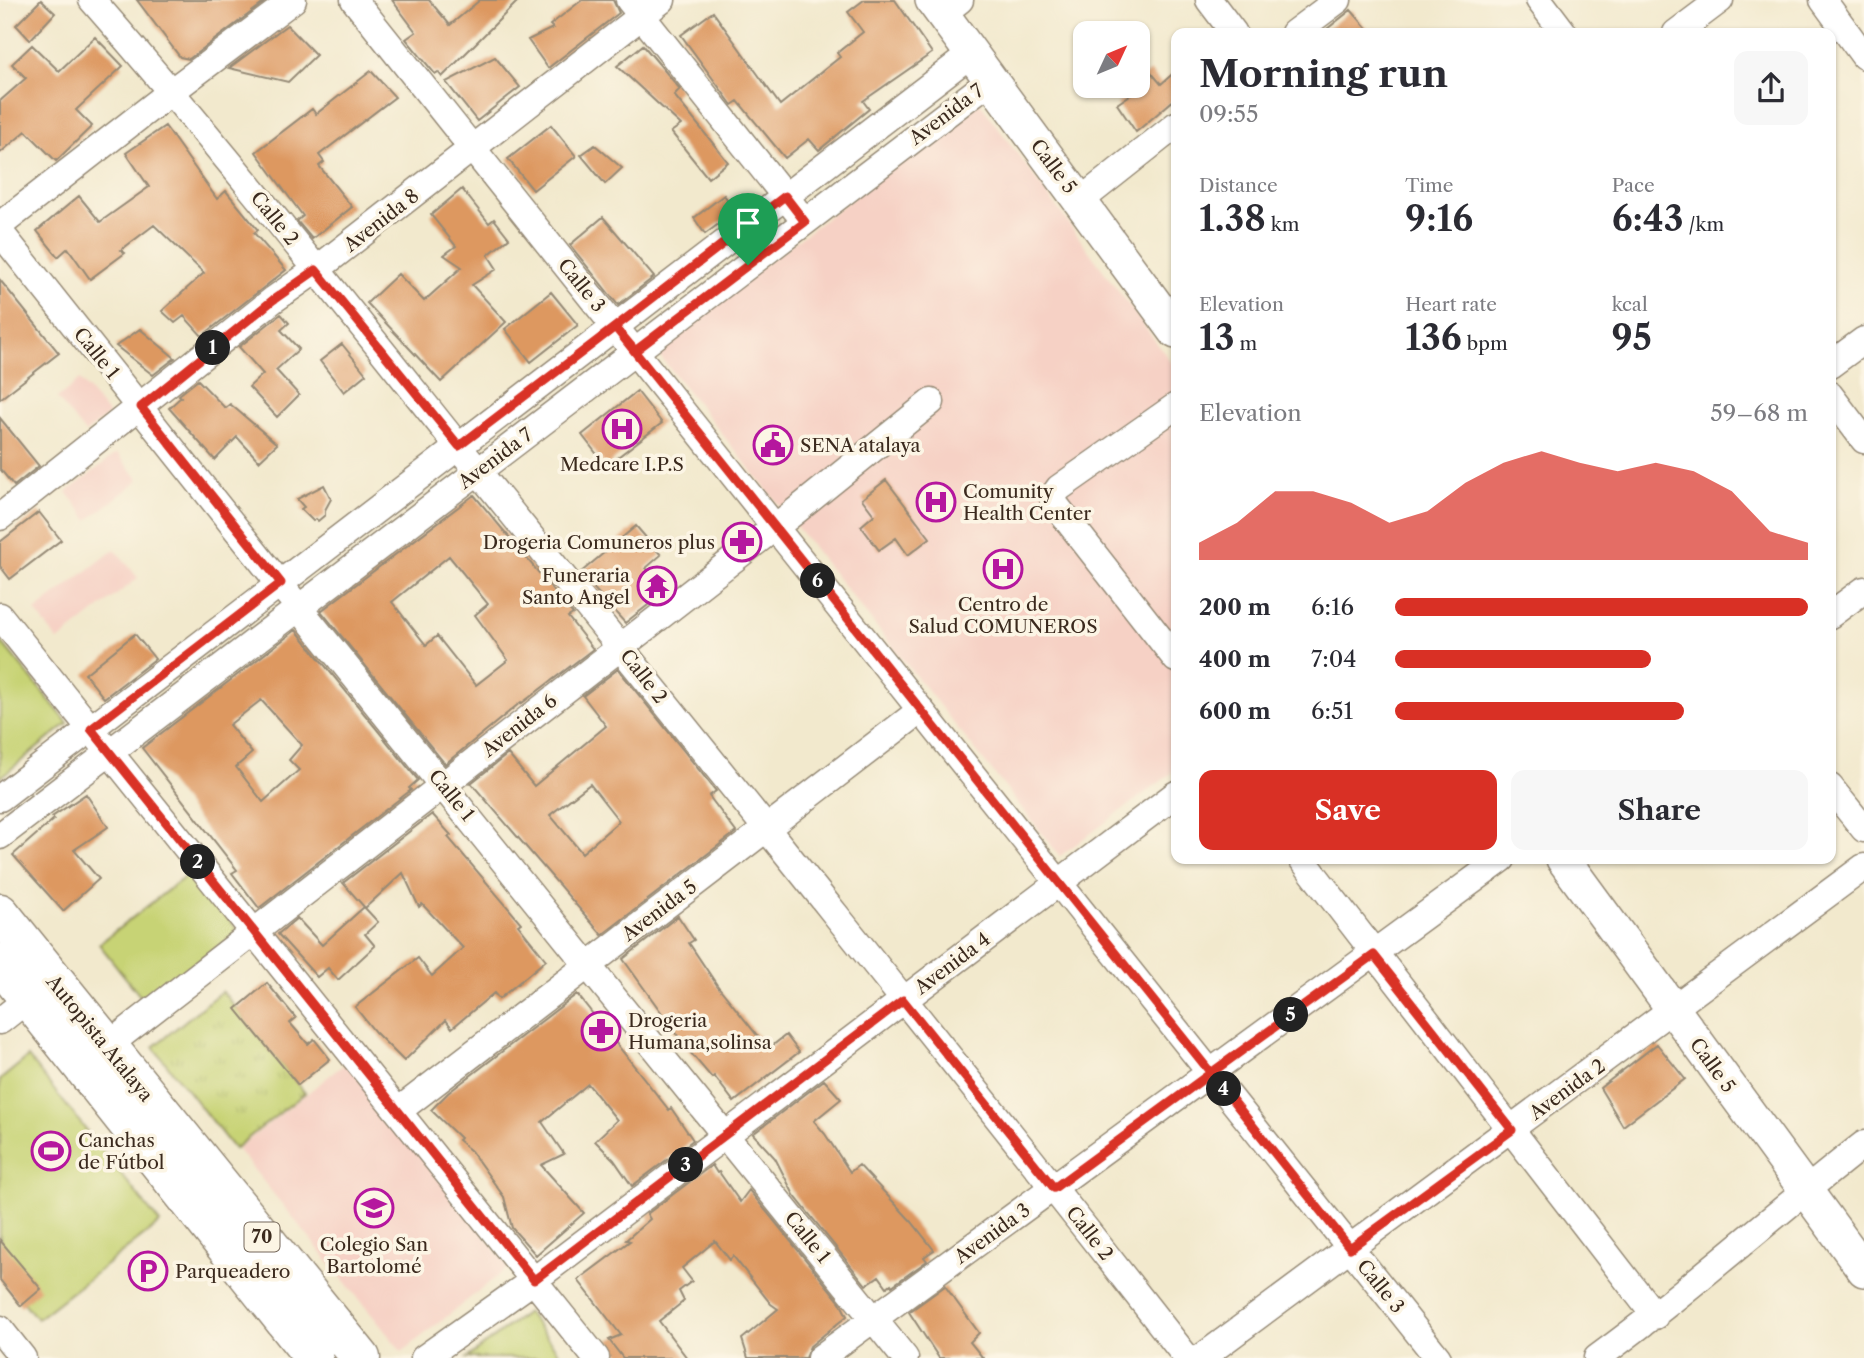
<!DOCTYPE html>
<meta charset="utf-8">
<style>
body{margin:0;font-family:"Libre Caslon Text",serif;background:#f7f7f7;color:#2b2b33;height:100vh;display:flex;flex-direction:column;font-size:26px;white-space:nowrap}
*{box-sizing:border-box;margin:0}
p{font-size:23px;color:#7c7c81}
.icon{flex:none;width:38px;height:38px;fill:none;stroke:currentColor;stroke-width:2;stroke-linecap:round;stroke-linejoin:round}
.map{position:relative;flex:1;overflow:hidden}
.sheet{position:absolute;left:1171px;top:28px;width:665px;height:836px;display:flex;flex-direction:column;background:#fff;border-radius:14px;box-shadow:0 2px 5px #0004}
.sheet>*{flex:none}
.needle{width:46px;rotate:46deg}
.fabs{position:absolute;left:1073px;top:21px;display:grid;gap:14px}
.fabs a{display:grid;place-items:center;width:77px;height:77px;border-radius:14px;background:#fff;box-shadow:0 2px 5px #0004;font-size:35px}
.pin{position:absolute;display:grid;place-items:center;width:60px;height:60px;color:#fff;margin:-72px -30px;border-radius:50% 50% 50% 0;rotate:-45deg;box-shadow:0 0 7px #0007}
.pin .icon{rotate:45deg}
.km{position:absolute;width:35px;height:35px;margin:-18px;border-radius:50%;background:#222;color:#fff;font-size:19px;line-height:35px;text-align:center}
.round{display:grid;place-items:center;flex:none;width:74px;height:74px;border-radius:14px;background:#f7f7f7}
.overview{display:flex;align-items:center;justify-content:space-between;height:119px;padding:0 28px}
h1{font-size:38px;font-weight:700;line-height:52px}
.figures{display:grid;grid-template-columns:repeat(3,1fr);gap:10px;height:119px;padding:7px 28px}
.figures div{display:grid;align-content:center}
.figures b{font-size:35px;font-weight:700}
.figures small{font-size:19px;font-weight:400}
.figures p{font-size:19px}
.chart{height:196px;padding:14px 28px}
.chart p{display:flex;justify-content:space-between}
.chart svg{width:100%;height:126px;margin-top:7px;fill:#d93025;opacity:.7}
.primary-button{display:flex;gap:14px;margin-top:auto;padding:14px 28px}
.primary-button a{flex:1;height:80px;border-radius:14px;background:#d93025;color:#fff;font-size:28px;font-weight:700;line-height:80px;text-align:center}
.primary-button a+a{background:#f7f7f7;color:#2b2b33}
ul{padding:0 28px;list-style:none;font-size:23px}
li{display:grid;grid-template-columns:112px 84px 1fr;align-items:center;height:52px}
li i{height:18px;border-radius:9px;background:#d93025}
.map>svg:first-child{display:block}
.built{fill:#f6d1c5}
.park{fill:url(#park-tufts);stroke:#817e4a;stroke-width:2}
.pitch{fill:#c7d375;stroke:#817e4a;stroke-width:2}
.building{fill:#dd9861;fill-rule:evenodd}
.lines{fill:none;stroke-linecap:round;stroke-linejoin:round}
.minor-casing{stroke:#968a76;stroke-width:29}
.tertiary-casing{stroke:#968a76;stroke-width:36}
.primary-casing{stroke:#968a76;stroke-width:41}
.minor{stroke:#fff;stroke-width:26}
.tertiary{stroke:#fff;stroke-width:33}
.primary{stroke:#fff;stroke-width:38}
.route-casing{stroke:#fff;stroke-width:14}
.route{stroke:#d93025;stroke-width:9}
.labels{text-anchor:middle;stroke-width:7;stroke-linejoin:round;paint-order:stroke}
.shield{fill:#fcf5e5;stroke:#75675a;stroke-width:2}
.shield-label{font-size:18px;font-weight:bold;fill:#3b2a1e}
.street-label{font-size:19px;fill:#3b2a1e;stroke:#fcf5e5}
.poi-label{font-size:19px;fill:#3b2a1e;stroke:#fcf5e5;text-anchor:start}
</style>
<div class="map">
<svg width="1864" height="1358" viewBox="0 0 1864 1358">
<defs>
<pattern id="park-tufts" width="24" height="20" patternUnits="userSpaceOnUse" patternTransform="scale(1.75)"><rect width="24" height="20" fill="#c7d375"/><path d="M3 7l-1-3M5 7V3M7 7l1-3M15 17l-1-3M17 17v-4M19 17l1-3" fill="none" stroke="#acb565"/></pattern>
</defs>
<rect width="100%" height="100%" fill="#fcf5e5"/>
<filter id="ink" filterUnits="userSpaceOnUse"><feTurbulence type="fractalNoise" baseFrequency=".0143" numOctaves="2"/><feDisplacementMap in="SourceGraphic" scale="14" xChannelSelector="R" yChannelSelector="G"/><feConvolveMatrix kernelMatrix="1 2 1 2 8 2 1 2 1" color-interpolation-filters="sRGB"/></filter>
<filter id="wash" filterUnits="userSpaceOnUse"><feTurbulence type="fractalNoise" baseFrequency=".00686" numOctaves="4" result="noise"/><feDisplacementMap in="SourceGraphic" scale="28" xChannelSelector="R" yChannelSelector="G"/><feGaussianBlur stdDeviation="1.57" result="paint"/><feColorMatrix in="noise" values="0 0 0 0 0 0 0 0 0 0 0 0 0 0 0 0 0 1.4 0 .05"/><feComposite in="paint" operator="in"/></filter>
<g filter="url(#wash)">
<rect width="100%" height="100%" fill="#f2e9cd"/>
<path class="built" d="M979,102l197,267v401l-116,86 -406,-507z
M80,380l29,35 -24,18 -28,-35z
M117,453l22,27 -51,40 -21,-28z
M115,549l23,29 -80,63 -23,-30z
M348,1061l161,206 -107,85 -165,-203z"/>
<path class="park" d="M222,991l83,102 -71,56 -81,-102z"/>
<path class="pitch" d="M0,640l68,83 -68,55z
M191,872l49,60 -96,69 -45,-57z
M28,1057l132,166 -123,96 -37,-47v-192z
M527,1312l36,46h-96z"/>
<g id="blocks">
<path class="building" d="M41,0l14,13 -25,27 -14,-15z
M137,0h126l2,2 -76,57 -9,-2z
M392,0h37l21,25 30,-25h39l-77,77 -4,-5 -3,2 -29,-35 10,-7z
M582,0h31l6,13 -71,55 -20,-28 25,-12 -3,-3z
M864,0h31l37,53 -69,48 6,8 -50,41 -10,-11 -24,19 -47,-57 -6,4 -51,-70 32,-23 67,93 60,-48 -3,-4 26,-21 -15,-20z
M1351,10l20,23h-49z
M287,25l29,30 -28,27 -59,-14z
M95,37l28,29 -47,44 16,16 -36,35 -30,-30 -26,22v-52l26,-23 -14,-14 20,-19 27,26z
M643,45l37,44 -6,6 54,67 -20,16 -37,-46 10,-7 -64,-59z
M495,57l25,30 -43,34 -31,-39z
M371,71l24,26 -76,58 5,7 -5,4 33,41 -40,32 -15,-18 6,-5 -47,-64 56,-43 4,5z
M1150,71l11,13 15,-13v27l-40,34 -19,-28 16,-11 -4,-5 9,-2v-5z
M551,125l25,31 -43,34 -25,-31z
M165,126l52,73 9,-8 32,39 -4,3 32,37 -84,66 -18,-20 -9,7 -13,-12 42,-38 -50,-48 -33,25 4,3 -35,26 -22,-31 -10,9 -21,-26 42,-35 21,26 49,-35 -23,-34z
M595,145l27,23 -17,16 -24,-29z
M462,189l27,34 5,-4 15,19 -21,17 9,14 -25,16 34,37 -65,60 -74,-79 31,-29 26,27 38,-34 -18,-12 12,-9 -25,-31z
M724,195l12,16 -31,23 -11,-16z
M603,217l51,60 -36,28 -48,-60z
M0,280l59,73 -59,46z
M551,292l27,33 -47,37 -26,-33z
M281,314l8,9 -8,7 18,19 -23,21 23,25 -22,22 -28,-30 14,-13 -24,-27z
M140,329l35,29 -22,17 -37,-29z
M342,344l24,30 -22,18 -24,-31z
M198,380l27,28 5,-4 47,40 -18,17 -22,-24 -22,23 -46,-52 12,-11 -2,-2z
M637,391l25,32 -56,43 -24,-31z
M0,418l39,48 -25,20 -14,-17z
M886,480l44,58 -22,17 -12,-17 -17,12 -18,-24 13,-11 -12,-16z
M324,485l7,14 -6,11v5l-7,6 -2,-2 -3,2 -12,-12 3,-2 -7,-8z
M474,495l99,119 -5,3 25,32 -71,54 -1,-1 -76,62 -124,-153zM449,556l39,48 -13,11 33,45 -32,25 -39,-49 -11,9 -34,-43z
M39,512l22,28 -51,39 -10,-13v-24z
M636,526l25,29 -15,13 20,23 -41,32 -45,-50z
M296,630l122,150 -9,8 2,2 -152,118 -27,-35 5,-3 -95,-122zM261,700l41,45 -13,15 10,10 -36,32 -27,-35 16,-14 -23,-28z
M135,634l20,25 -51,39 -19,-24z
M618,669l98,122 -7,5 27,36 -134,103 -131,-152 37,-29 26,32 72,-60 -23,-30zM590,784l29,37 -37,32 -32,-38z
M86,794l22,33 -34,23 25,29 -36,32 -50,-56 41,-36 -2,-2z
M432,814l19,21 -3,2 73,86 -3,2 28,35 -47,39 -5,-6 -42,35 -6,-8 -42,41 -29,-29 -20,-25 63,-49 14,18 31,-28 -41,-44 -3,3 -16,-34 -38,35 -22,-25z
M364,907l14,15 -13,12 10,12 -37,34 -10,-12 -11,9 -39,-43 19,-16 25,27z
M678,916l16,24 -5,3 28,42 51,64 18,-14 13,17 -65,50 -20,-26 -2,2 -23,-27 -66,-92z
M267,983l29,35 -6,5 18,21 6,-5 16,20 -32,26 -62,-76z
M577,994l92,116 2,-2 22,32 -61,46 -18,-26 -19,-19 22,-21 -29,-36 -46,38 22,32 -23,11 43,48 -48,42 -24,-27 -8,-31 -33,-46 -13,-11 2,-2 -29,-28 17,-17z
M1657,1044l28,35 -62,47 -23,-38z
M824,1080l17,19 -27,22 11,13 25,38 9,-7 53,57 22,28 -10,7 3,4 -35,25 -1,-2 -4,3 -8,-11 -13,9 -72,-90 -19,-37 -22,-24z
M712,1165l5,8 2,-1 21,30 9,-12 91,112 7,14 -37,30 -5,12h-57l-6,-19 36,-30 -7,-5 -38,-48 -3,4 -15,-19 -33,27 10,13 -13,10 5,10 -25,20 28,37h-64l-14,-18 12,-5 -43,-55 52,-39 -4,-1 24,-21 -3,-5z
M0,1240l41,49 -20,17 -21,-26z
M945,1286l34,47 -9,9 13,16h-44l-30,-46z"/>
</g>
</g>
<g filter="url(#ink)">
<use href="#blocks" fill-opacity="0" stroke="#968a76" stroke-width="2"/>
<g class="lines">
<defs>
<path id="minor" d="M92,0c135,154 261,315 389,475 237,293 474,586 706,883
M354,0l1084,1358
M629,0l166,209
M1209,0l25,33
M1539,0l25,33
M1823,0l41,56
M942,14l18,-14
M1294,33l44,-33
M1676,33l44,-33
M1080,201l96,-76
M0,225l172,-134 121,-91
M0,232l299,376 606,750
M1830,365l34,-25
M1830,395l34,45
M1176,406l-117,82 -5,7v8l122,156
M0,517l273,-217 43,-30 346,-270
M1830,615l34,-25
M0,616l596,742
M1830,787l34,42
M0,798l971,-744
M0,836l991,-756
M1302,859l353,457
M0,1021l29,-23
M106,1047l691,-537 134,-108
M398,1111l523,-401
M0,1329l23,29
M424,1358l110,-78 642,-486
M820,1358l682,-499
M1201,1358l663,-491
M1597,1358c92,-67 177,-144 267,-214"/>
<path id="tertiary" d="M932,0l244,332
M1563,859l301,411"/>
<path id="primary" d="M0,913l361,445
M0,963l314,395"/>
</defs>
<use href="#minor" class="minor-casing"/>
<use href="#tertiary" class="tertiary-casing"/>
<use href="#primary" class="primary-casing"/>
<use href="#minor" class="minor"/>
<use href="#tertiary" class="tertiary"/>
<use href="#primary" class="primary"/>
</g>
</g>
<g class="lines" filter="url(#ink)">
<defs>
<path id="route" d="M748,265l-113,86 -20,-24 -156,119 -143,-176 -43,30 -132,107 140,176 -190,146 443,551 369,-280 151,188 157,-115 139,175 162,-118 -138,-175 -163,118 -596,-746 170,-131 20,26 -57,43"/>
</defs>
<use href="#route" class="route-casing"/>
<use href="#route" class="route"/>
</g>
<defs>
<symbol id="hospital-ring" viewBox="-11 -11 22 22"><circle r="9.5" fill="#fcf5e5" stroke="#b5179e" stroke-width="1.5"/><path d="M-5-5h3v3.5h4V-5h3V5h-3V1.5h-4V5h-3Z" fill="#b5179e"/></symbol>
<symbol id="civic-ring" viewBox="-11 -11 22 22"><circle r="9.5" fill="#fcf5e5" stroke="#b5179e" stroke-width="1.5"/><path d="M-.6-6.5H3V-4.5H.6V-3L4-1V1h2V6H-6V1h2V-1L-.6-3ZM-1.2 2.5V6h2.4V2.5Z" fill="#b5179e"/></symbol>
<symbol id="pharmacy-ring" viewBox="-11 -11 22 22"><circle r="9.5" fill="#fcf5e5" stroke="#b5179e" stroke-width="1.5"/><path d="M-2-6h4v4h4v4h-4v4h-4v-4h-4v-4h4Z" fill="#b5179e"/></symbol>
<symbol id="temple-ring" viewBox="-11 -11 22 22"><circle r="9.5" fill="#fcf5e5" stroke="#b5179e" stroke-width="1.5"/><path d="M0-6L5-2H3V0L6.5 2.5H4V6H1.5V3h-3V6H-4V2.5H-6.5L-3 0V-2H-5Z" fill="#b5179e"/></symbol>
<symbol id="stadium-ring" viewBox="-11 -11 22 22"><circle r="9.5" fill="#fcf5e5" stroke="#b5179e" stroke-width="1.5"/><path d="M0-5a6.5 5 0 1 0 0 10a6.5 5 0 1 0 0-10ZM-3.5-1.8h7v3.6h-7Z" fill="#b5179e"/></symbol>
<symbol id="school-ring" viewBox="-11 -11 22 22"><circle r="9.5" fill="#fcf5e5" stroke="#b5179e" stroke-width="1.5"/><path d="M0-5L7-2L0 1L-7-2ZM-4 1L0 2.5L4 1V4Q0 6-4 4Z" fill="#b5179e"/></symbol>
<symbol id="parking-ring" viewBox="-11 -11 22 22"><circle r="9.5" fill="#fcf5e5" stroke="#b5179e" stroke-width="1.5"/><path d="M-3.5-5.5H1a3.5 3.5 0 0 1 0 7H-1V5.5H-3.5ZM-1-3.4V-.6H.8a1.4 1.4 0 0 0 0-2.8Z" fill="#b5179e"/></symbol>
</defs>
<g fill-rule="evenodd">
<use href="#hospital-ring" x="600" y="407" width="44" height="44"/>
<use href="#civic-ring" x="751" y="423" width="44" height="44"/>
<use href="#hospital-ring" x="914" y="480" width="44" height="44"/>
<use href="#pharmacy-ring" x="720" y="520" width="44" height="44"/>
<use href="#hospital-ring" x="981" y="547" width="44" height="44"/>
<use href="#temple-ring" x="635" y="564" width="44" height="44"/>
<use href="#pharmacy-ring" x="579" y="1009" width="44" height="44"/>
<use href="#stadium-ring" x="29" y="1129" width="44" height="44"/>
<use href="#school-ring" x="352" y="1186" width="44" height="44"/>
<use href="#parking-ring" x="126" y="1249" width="44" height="44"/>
</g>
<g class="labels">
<rect class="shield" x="244.5" y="1222.5" width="35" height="29" rx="5"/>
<g class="shield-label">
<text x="262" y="1243">70</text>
</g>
<g class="street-label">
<text transform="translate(946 114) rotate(-37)" y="7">Avenida 7</text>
<text transform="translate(1054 166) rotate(53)" y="7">Calle 5</text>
<text transform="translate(275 218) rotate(51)" y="7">Calle 2</text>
<text transform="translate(381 220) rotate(-38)" y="7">Avenida 8</text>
<text transform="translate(582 285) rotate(51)" y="7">Calle 3</text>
<text transform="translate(97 353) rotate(51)" y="7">Calle 1</text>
<text transform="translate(495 458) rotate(-37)" y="7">Avenida 7</text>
<text transform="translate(644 676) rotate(52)" y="7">Calle 2</text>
<text transform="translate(519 725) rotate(-38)" y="7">Avenida 6</text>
<text transform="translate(452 795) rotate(51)" y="7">Calle 1</text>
<text transform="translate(659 910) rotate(-37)" y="7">Avenida 5</text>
<text transform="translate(952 963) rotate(-37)" y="7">Avenida 4</text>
<text transform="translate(100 1038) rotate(51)" y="7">Autopista Atalaya</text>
<text transform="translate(1713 1065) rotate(54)" y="7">Calle 5</text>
<text transform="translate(1567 1089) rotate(-36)" y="7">Avenida 2</text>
<text transform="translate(992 1233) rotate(-36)" y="7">Avenida 3</text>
<text transform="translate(1090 1233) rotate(52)" y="7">Calle 2</text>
<text transform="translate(808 1237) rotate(51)" y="7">Calle 1</text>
<text transform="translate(1381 1286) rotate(51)" y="7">Calle 3</text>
</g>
<g class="poi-label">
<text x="800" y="452">SENA atalaya</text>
<text x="622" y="471" text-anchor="middle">Medcare I.P.S</text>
<text x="963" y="498">Comunity<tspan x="963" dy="22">Health Center</tspan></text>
<text x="715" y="549" text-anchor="end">Drogeria Comuneros plus</text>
<text x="630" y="582" text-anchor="end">Funeraria<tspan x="630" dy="22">Santo Angel</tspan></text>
<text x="1003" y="611" text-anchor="middle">Centro de<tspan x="1003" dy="22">Salud COMUNEROS</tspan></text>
<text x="628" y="1027">Drogeria<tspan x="628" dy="22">Humana,solinsa</tspan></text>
<text x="78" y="1147">Canchas<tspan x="78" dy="22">de Fútbol</tspan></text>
<text x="374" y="1251" text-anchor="middle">Colegio San<tspan x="374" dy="22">Bartolomé</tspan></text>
<text x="175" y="1278">Parqueadero</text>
</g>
</g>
</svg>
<div class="fabs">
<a><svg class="needle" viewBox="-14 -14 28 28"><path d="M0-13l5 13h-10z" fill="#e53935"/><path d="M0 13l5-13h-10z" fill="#7c7c81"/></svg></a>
</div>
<div class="pin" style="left:748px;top:265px;background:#1e9e55"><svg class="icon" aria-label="arrive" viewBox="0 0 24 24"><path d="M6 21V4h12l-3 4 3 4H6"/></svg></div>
<b class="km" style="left:213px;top:348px">1</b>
<b class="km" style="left:198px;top:862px">2</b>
<b class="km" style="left:686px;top:1165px">3</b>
<b class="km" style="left:1224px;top:1089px">4</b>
<b class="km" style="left:1291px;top:1015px">5</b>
<b class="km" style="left:818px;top:581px">6</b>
<section class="sheet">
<div class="overview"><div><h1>Morning run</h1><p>09:55</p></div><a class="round"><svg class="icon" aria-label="share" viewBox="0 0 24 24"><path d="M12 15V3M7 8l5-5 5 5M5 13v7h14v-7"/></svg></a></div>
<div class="figures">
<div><p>Distance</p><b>1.38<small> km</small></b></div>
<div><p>Time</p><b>9:16</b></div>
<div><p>Pace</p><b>6:43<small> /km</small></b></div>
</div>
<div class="figures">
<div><p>Elevation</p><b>13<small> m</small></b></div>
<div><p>Heart rate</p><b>136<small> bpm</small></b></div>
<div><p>kcal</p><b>95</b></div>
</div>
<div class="chart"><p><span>Elevation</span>59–68 m</p>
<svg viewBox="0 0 160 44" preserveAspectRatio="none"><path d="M0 44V38L10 31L20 20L30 20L40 24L50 31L60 27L70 17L80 10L90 6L100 10L110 13L120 10L130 13L140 20L150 34L160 38V44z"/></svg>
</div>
<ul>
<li><b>200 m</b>6:16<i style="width:100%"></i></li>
<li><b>400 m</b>7:04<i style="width:62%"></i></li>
<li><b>600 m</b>6:51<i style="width:70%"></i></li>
</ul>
<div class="primary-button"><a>Save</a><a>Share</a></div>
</section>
</div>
